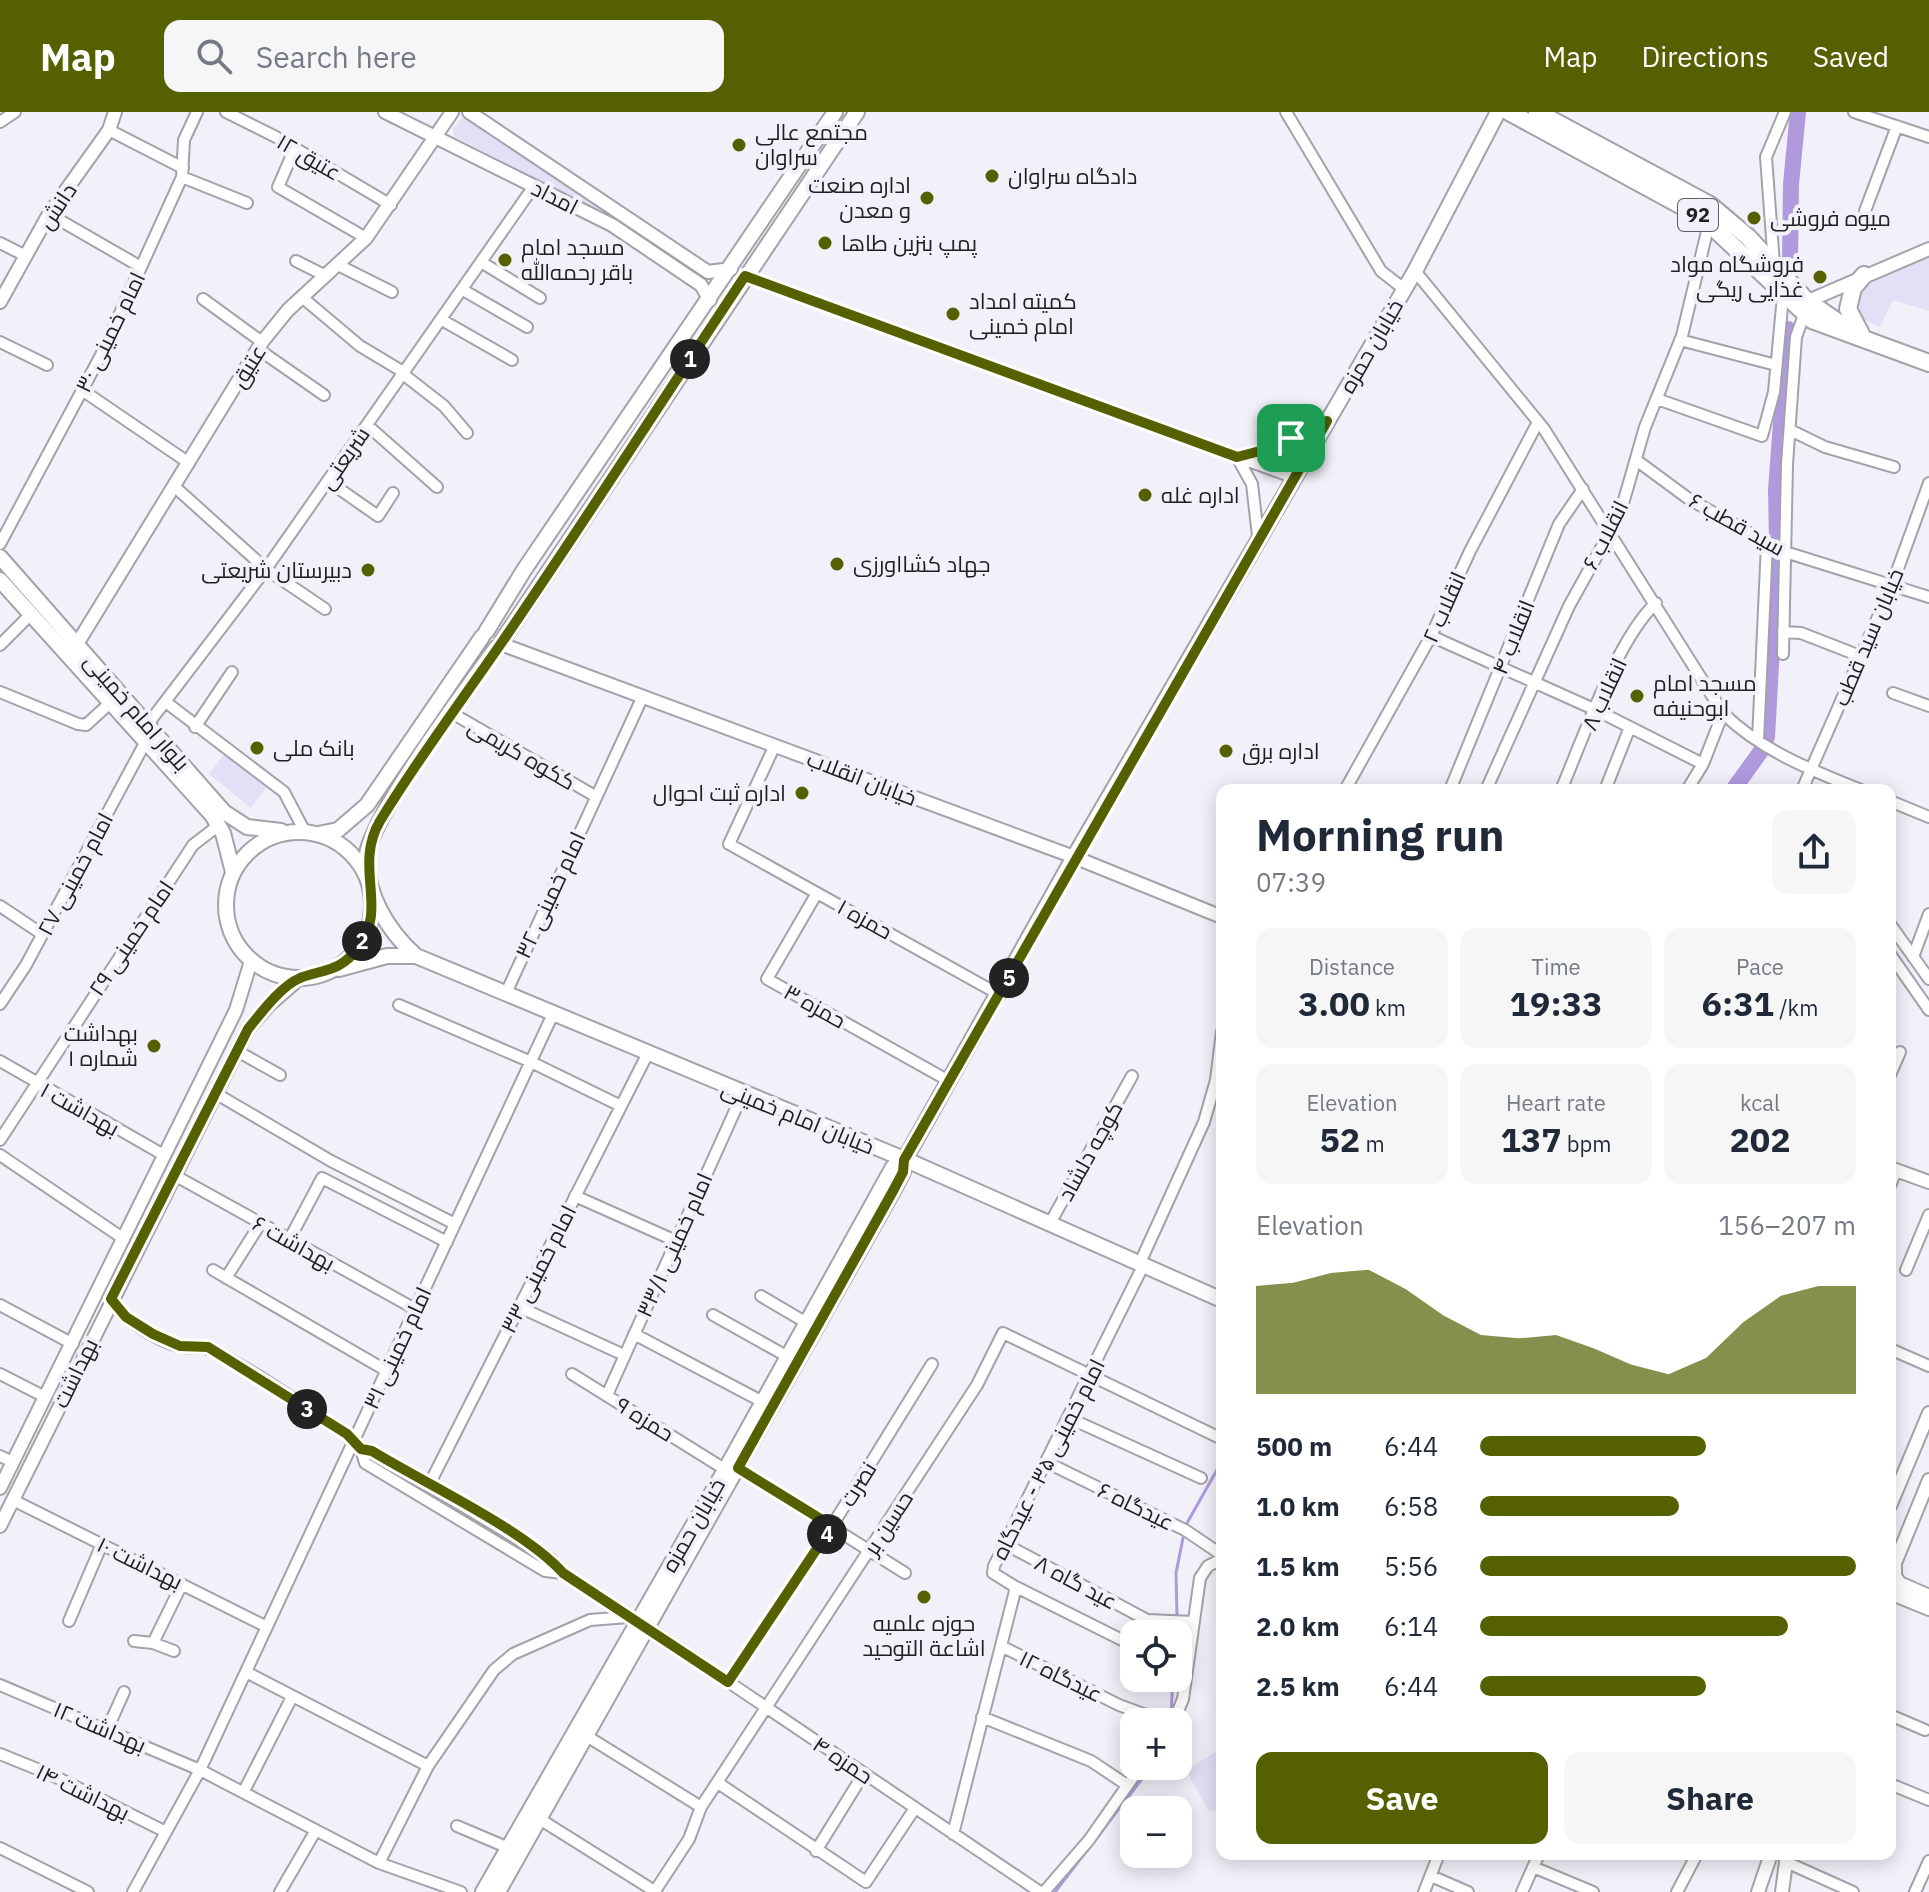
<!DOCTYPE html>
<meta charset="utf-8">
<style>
body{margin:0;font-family:"IBM Plex Sans",Cairo,sans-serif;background:#f6f6f7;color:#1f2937;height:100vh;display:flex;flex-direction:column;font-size:30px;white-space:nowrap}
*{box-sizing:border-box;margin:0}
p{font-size:26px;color:#747a83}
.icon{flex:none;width:44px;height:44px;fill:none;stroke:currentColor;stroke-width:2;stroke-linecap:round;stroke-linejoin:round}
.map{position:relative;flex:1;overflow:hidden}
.sheet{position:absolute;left:1216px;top:672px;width:680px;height:1076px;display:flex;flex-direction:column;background:#fff;border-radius:16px;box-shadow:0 4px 20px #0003}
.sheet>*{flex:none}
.controls{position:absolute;left:1120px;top:1508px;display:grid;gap:16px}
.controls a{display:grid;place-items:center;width:72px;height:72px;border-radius:16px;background:#fff;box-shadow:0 4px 20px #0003;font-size:40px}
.pin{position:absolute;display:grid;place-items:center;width:68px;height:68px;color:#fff;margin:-34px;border-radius:16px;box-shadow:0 4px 12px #0006}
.km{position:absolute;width:40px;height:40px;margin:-20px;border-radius:50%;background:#222;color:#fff;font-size:22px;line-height:40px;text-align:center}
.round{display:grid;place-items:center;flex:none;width:84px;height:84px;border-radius:16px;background:#f6f6f7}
.headline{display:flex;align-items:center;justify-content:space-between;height:136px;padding:0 40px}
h1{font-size:44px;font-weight:700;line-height:60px}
.stats{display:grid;grid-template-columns:repeat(3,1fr);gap:12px;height:136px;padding:8px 40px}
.stats div{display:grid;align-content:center;border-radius:16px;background:#f6f6f7;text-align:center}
.stats b{font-size:34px;font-weight:700}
.stats small{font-size:22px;font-weight:400}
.stats p{font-size:22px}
.chart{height:224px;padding:16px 40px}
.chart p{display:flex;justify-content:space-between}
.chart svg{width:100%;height:144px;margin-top:8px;fill:#556101;opacity:.7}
.button{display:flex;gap:16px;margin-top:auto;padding:16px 40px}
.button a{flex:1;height:92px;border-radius:16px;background:#556101;color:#fff;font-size:32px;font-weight:700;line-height:92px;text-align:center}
.button a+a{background:#f6f6f7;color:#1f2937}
ul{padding:0 40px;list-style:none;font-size:26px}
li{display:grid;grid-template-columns:128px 96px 1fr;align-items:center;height:60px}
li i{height:20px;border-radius:10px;background:#556101}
header{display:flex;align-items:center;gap:48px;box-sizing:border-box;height:112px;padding:0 40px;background:#556101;color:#fff}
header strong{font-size:38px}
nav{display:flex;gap:44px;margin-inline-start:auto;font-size:28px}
.search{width:560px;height:72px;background:#f6f6f7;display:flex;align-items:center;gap:20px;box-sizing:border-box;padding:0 28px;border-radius:16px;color:#747a83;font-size:30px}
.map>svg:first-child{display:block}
.green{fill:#e4def6}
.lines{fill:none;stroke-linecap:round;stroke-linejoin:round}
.stream{stroke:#af9ade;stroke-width:3}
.river{stroke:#af9ade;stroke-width:16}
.minor-casing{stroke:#a4a2a9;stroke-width:14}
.tertiary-casing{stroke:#a4a2a9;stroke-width:16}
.secondary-casing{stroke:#a4a2a9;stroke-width:18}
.primary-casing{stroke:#a4a2a9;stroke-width:20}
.minor{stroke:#fff;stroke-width:10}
.tertiary{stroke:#fff;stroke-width:12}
.secondary{stroke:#fff;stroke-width:14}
.primary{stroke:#fff;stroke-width:16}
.route-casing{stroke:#fff;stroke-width:16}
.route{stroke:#556101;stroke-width:10}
.poi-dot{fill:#556101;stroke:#f2f0f8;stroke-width:3}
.labels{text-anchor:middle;stroke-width:8;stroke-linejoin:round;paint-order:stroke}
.shield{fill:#f2f0f8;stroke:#5f5e62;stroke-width:2}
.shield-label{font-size:20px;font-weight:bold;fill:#202022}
.poi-label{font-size:22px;fill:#202022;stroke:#f2f0f8;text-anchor:start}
.street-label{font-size:22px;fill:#202022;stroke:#f2f0f8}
</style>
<header>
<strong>Map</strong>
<div class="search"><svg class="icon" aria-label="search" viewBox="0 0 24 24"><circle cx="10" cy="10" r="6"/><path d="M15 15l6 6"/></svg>Search here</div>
<nav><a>Map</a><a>Directions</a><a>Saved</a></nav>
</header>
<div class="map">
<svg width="1929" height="1780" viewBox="0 0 1929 1780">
<rect width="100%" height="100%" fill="#f2f0f8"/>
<path class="green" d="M465,2l135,92 -4,4 -142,-74 -1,-7z
M1929,146v53l-36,-11 -13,27 -25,-12 2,-26z
M226,640l42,34 -17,22 -42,-34z
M1222,1636v63l-14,-1 -22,-40z"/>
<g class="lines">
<path class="stream" d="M1187,1411l35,-62
M1177,1505l-1,-44 7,-35
M1175,1522l1,-10
M1171,1602l2,-36
M1055,1780l97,-126"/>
<path class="river" d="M1790,151l1,-79 7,-72
M1777,429l-1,-51 12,-161
M1767,625l10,-180
M1733,678l28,-39"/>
<defs>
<path id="minor" d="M226,0l50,25 115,68
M1286,0l95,159 23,18
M1854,0l75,25
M0,10l15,-10
M109,18l74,38
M295,36l-17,39 88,51
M182,65l65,26
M1865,99l32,-85
M49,102l92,53
M0,131l26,13
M296,149l30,15
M481,150l59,36
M338,153l54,27
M1774,153l-8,-108 19,-45
M1415,159l129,158 179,284c37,37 90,58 138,77
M745,164l550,202
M463,178l64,37
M303,186l57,48 45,27
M203,187l59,43
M442,208l70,40
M1680,228l96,25
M0,230l47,23
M258,237l66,46
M403,262l41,32 23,27
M82,278l107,73
M1657,287l105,37 12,-44 9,-96
M367,313l70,62
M1790,318l35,17 69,20
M1636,348l53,39 93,52 147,46
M328,369l50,35 15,-23
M175,375l91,82 59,40
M1258,424l-6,-52 -15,-27 27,-7 61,-28
M0,432l101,-189 81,-178 2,-37 13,-28
M1783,520l18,1 59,23
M1431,524l165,74 107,54
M0,533l30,-30
M1783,542l4,-190 9,-127 8,-22
M0,580l78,32 8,1 25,-23
M1893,581l36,13
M167,591l117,89 21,40
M450,600l145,84
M148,612l118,-155 268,-383
M195,615l37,-55
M1758,628l9,-196
M775,633l-46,99 271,151
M1345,678l86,-154 39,-85 68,-129
M1450,678l109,-266 24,-35
M1486,678l83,-184 51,-92 25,-87 37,-91 27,-113
M1561,678c22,-51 56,-151 95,-187
M1605,678l25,-63
M1687,678l16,-26 20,-51
M1802,678l90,-205 37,-102
M1890,689l39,16
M817,781l-50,86 182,102
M0,794l42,28
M1890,812l39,55
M1890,842l39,56
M1913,845l16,-43
M506,881l137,-297
M0,892l26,-39 120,-224
M399,893l132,57 90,44
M237,939l43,24
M0,949l162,93
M1890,963l10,-23
M215,981l116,68 124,63
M0,1028l193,-295 26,-20
M0,1043l124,84
M174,1063l241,134
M1890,1074l6,-15
M575,1084l101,45
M1049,1113l83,-149
M289,1128l33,-62 125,64
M1139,1153l65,-143 12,-42 6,-48
M213,1158l174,101
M1906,1158l23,-55
M226,1166l34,-54
M761,1184l39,23
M111,1187c15,22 44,41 70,48 10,2 21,-2 30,3 48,22 91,57 136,84l14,15 4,14 180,108 18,2
M0,1193l73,39
M519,1195l105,48
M713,1203l68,38
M634,1222l129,68
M1890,1237l39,17
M0,1262l45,23
M572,1262l146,91
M607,1283l135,-300
M1069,1306l132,60
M361,1337l11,2 179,108 12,14 66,44
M0,1344l13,6
M1046,1350l139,68 37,25
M738,1356l167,105
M429,1373l219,-432
M13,1388l254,127
M1005,1432l142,76 47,2
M1014,1474l120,60
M69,1509l33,-77
M647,1515l393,265
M134,1529l19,2 29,-59
M153,1531l21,8
M1001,1534l118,59 46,17
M246,1560l182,94
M728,1570l104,-156 100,-162
M0,1573l200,85 179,93 82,29
M1890,1603l35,15
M982,1605l109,44 36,24
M1166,1610l12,-11 5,-12 17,-121 8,-12 14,-7
M107,1618l17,-38
M585,1623l116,72
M0,1642l52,21 114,57
M718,1671l148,99 49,-74
M1890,1672l39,16
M244,1679l48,-94
M538,1706l118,74
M457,1714l47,20
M953,1722l62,-243 -1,-5 -21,-13 1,-7 149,-300
M0,1736l88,44
M816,1739l48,-78
M1786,1750l67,30
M379,1751l49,-97 66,-96 19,-16 77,-34 38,-3
M1533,1755l60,25
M1431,1764l37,16
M655,1779l34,-52 12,-32 276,-422 26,-52 219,106
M133,1780l67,-122 353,-756
M280,1780l36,-62
M1044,1780l45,-52 52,-74
M1424,1780l15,-38
M1522,1780l17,-38
M1677,1780l20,-38
M1915,1780l14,-31"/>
<path id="tertiary" d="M385,0l227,113 89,60 9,15
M469,0l239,160 23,-3
M0,190l49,-88 60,-84 6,-18
M1801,192l128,-55
M77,532l185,-302 26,-32 78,-72 86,-126
M501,532l573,213 148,60
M1890,1056l39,14
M0,1376l236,-478 15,-49
M1890,1394l39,-93
M0,1414l248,-497 20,-23 32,-28
M1901,1473l-6,-9v-13l34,-83
M1758,1780l13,-38
M1782,1780l5,-38"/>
<path id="secondary" d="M0,445l224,255 23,15 34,4
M0,468l212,235 11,18 10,39
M486,520l38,-62 311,-458
M502,529l355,-529
M496,536c-26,36 -126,170 -129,207 -2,39 21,76 49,101l495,206 311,138
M226 793a73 73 0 1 1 146 0a73 73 0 1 1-146 0Z
M318,722l20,-4 29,-25 115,-168
M339,857l48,-13h29
M1890,1468l39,17
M1890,1480l39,16
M483,1780l246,-429 164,-296 16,-15 165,-295 341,-586 83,-159
M498,1780l395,-701 10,-19 1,-12"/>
<path id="primary" d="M1509,0l193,105 110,103 117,43
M1537,0l173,93 38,32 58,63 39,27
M1861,222l-13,-25 5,-21 11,-13"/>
</defs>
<use href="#minor" class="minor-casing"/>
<use href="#tertiary" class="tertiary-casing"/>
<use href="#secondary" class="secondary-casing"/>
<use href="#primary" class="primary-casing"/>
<use href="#minor" class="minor"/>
<use href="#tertiary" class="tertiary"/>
<use href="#secondary" class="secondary"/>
<use href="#primary" class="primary"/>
</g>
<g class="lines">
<defs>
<path id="route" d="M745,164l492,181 27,-7 63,-29 -423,739 -1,12 -10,19 -155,277 94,58 -104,156 -165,-109c-38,-43 -139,-90 -191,-122l-11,-2 -14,-15 -139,-87 -28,-1 -27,-12 -27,-17 -15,-18 137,-270c13,-16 33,-43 52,-51 24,-9 40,-6 58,-30 31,-40 -5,-81 22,-127 37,-61 80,-118 120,-176 83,-121 163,-246 245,-369z"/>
</defs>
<use href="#route" class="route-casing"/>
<use href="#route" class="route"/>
</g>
<g class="poi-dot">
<circle cx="739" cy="33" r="8"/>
<circle cx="992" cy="64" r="8"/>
<circle cx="927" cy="86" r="8"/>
<circle cx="1754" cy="106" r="8"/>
<circle cx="825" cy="131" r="8"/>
<circle cx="505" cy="148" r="8"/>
<circle cx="1820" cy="165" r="8"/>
<circle cx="953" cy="202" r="8"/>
<circle cx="1145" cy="383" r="8"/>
<circle cx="837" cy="452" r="8"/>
<circle cx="368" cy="458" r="8"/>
<circle cx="1637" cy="584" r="8"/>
<circle cx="257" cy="636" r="8"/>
<circle cx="1226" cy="639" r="8"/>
<circle cx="802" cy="681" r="8"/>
<circle cx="154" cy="934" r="8"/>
<circle cx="924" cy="1485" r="8"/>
</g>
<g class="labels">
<rect class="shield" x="1678" y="87" width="40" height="32" rx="6"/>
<g class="shield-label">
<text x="1698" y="110">92</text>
</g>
<g class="poi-label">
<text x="755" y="28">مجتمع عالی<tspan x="755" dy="25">سراوان</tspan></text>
<text x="1008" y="72">دادگاه سراوان</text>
<text x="911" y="81" text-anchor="end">اداره صنعت<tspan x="911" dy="25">و معدن</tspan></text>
<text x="1770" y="114">میوه فروشی</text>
<text x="841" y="139">پمپ بنزین طاها</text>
<text x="521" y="143">مسجد امام<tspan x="521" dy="25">باقر رحمه‌الله</tspan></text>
<text x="1804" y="160" text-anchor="end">فروشگاه مواد<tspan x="1804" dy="25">غذایی ریگی</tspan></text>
<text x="969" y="197">کمیته امداد<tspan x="969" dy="25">امام خمینی</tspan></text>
<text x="1161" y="391">اداره غله</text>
<text x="853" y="460">جهاد کشااورزی</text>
<text x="352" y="466" text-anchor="end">دبیرستان شریعتی</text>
<text x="1653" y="579">مسجد امام<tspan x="1653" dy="25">ابوحنیفه</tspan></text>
<text x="273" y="644">بانک ملی</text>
<text x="1242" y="647">اداره برق</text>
<text x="786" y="689" text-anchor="end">اداره ثبت احوال</text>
<text x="138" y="929" text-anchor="end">بهداشت<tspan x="138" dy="25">شماره ۱</tspan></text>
<text x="924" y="1519" text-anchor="middle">حوزه علمیه<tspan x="924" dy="25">اشاعة التوحید</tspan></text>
</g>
<g class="street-label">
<text transform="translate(309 45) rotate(30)" y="8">عتیق ۱۲</text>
<text transform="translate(555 85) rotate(27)" y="8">امداد</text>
<text transform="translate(57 94) rotate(-56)" y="8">دانش</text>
<text transform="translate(110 220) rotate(-64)" y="8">امام خمینی ۳۰</text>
<text transform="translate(1371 234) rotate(-60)" y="8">خیابان حمزه</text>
<text transform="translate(248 254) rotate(-58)" y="8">عتیق</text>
<text transform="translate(344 346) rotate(-55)" y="8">شریعتی</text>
<text transform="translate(1737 412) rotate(29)" y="8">سید قطب ۶</text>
<text transform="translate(1605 423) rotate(-63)" y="8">انقلاب ۶</text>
<text transform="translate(1444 495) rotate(-66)" y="8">انقلاب ۲</text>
<text transform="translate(1513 525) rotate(-68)" y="8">انقلاب ۴</text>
<text transform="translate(1868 525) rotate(-67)" y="8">خیابان سید قطب</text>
<text transform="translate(1604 582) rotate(-65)" y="8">انقلاب ۸</text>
<text transform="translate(137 600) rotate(49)" y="8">بلوار امام خمینی</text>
<text transform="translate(522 642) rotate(30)" y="8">ککوه کریمی</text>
<text transform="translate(862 666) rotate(21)" y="8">خیابان انقلاب</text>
<text transform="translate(75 762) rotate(-62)" y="8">امام خمینی ۲۷</text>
<text transform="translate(550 783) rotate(-65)" y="8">امام خمینی ۳۲</text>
<text transform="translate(865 807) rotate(29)" y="8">حمزه ۱</text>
<text transform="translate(131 826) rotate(-56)" y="8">امام خمینی ۲۹</text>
<text transform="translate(815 894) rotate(29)" y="8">حمزه ۳</text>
<text transform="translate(80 997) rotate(29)" y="8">بهداشت ۱</text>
<text transform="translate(798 1005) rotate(22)" y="8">خیابان امام خمینی</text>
<text transform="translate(1090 1039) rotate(-61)" y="8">کوچه دلشاد</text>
<text transform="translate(294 1131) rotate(29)" y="8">بهداشت ۶</text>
<text transform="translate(674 1133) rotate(-66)" y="8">امام خمینی ۳۳/۱</text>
<text transform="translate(538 1157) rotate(-63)" y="8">امام خمینی ۳۳</text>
<text transform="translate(397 1236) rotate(-65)" y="8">امام خمینی ۳۱</text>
<text transform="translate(75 1261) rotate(-64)" y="8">بهداشت</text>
<text transform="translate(645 1307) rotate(32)" y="8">حمزه ۹</text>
<text transform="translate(1048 1347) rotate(-63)" y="8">امام خمینی ۳۵ - عیدگاه</text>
<text transform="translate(858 1372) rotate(-58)" y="8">نصرت</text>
<text transform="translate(1136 1394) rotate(26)" y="8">عیدگاه ۶</text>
<text transform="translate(888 1411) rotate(-57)" y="8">حسین بر</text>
<text transform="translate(693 1413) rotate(-60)" y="8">خیابان حمزه</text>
<text transform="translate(140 1451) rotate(26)" y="8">بهداشت ۱۰</text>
<text transform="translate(1076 1470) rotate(28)" y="8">عید گاه ۸</text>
<text transform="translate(1061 1564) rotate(26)" y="8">عیدگاه ۱۲</text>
<text transform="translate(100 1615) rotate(23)" y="8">بهداشت ۱۲</text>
<text transform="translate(843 1648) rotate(34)" y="8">حمزه ۴</text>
<text transform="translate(83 1680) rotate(26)" y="8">بهداشت ۱۴</text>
</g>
</g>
</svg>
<div class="controls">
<a><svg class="icon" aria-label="locate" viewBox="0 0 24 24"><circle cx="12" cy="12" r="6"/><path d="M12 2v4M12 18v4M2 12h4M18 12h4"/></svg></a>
<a>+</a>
<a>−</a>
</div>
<div class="pin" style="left:1291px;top:326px;background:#1e9e55"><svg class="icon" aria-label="arrive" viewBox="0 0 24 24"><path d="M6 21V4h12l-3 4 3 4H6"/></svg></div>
<b class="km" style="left:690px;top:247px">1</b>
<b class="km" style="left:362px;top:829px">2</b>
<b class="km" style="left:307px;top:1297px">3</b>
<b class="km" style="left:827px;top:1422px">4</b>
<b class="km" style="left:1009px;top:866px">5</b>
<section class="sheet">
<div class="headline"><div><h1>Morning run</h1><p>07:39</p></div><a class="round"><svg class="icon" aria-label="share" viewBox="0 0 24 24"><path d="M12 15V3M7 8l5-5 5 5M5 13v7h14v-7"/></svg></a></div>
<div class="stats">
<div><p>Distance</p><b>3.00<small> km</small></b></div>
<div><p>Time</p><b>19:33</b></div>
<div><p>Pace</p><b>6:31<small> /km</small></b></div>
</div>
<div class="stats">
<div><p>Elevation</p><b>52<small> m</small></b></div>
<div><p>Heart rate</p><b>137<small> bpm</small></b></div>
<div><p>kcal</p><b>202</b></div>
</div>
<div class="chart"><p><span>Elevation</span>156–207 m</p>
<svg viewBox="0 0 160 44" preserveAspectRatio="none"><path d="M0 44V11L10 10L20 7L30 6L40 12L50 20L60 26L70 27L80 26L90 30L100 35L110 38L120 33L130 22L140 14L150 11L160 11V44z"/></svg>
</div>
<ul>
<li><b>500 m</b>6:44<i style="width:60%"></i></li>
<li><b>1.0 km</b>6:58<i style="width:53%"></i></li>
<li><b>1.5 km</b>5:56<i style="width:100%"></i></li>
<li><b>2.0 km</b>6:14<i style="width:82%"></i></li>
<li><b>2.5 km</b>6:44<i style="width:60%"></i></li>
</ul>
<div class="button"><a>Save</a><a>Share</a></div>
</section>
</div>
